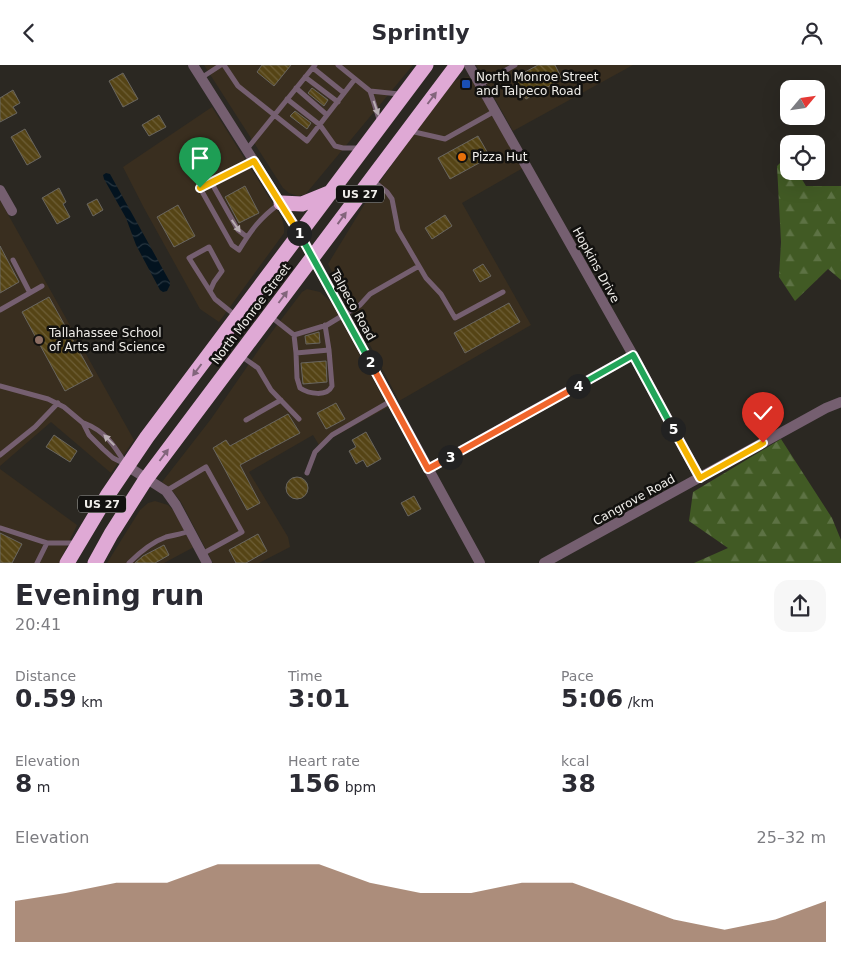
<!DOCTYPE html>
<meta charset="utf-8">
<style>
body{margin:0;font-family:"DejaVu Sans",sans-serif;background:#f7f7f7;color:#2b2b33;height:100vh;display:flex;flex-direction:column;font-size:19px;white-space:nowrap}
*{box-sizing:border-box;margin:0}
p{font-size:16px;color:#7c7c81}
.icon{flex:none;width:28px;height:28px;fill:none;stroke:currentColor;stroke-width:2;stroke-linecap:round;stroke-linejoin:round}
.map{position:relative;height:498px;overflow:hidden}
.details{display:flex;flex-direction:column;background:#fff;flex:1}
.details>*{flex:none}
.needle{width:32px;rotate:61deg}
.tools{position:absolute;left:780px;top:15px;display:grid;gap:10px}
.tools a{display:grid;place-items:center;width:45px;height:45px;border-radius:10px;background:#fff;box-shadow:0 5px 20px #0002;font-size:25px}
.pin{position:absolute;display:grid;place-items:center;width:42px;height:42px;color:#fff;margin:-51px -21px;border-radius:50% 50% 50% 0;rotate:-45deg;box-shadow:0 0 5px #0007}
.pin .icon{rotate:45deg}
.km{position:absolute;width:25px;height:25px;margin:-12px;border-radius:50%;background:#222;color:#fff;font-size:14px;line-height:25px;text-align:center}
.round{display:grid;place-items:center;flex:none;width:52px;height:52px;border-radius:15px;background:#f7f7f7}
.head{display:flex;align-items:center;justify-content:space-between;height:85px;padding:0 15px}
h1{font-size:28px;font-weight:700;line-height:38px}
.metrics{display:grid;grid-template-columns:repeat(3,1fr);gap:8px;height:85px;padding:5px 15px}
.metrics div{display:grid;align-content:center}
.metrics b{font-size:25px;font-weight:700}
.metrics small{font-size:14px;font-weight:400}
.metrics p{font-size:14px}
.chart{height:140px;padding:10px 15px}
.chart p{display:flex;justify-content:space-between}
.chart svg{width:100%;height:90px;margin-top:5px;fill:#8a5e44;opacity:.7}
header{display:flex;justify-content:space-between;align-items:center;height:65px;padding:0 15px;background:#fff;font-size:22px;font-weight:700}
.map>svg:first-child{display:block}
.commercial{fill:#392e1f}
.forest{fill:url(#forest-firs)}
.water{fill:url(#water-waves)}
.building{fill:url(#building-back-hatch);stroke:#696660}
.lines{fill:none;stroke-linecap:round;stroke-linejoin:round}
.lane{stroke:#755f70;stroke-width:5}
.street{stroke:#755f70;stroke-width:10}
.highway{stroke:#dfa9d5;stroke-width:15}
.oneway{fill:#83657c}
.oneway2{fill:#b9aeb3}
.split-1-casing{stroke:#fff;stroke-width:10}
.split-2-casing{stroke:#fff;stroke-width:10}
.split-3-casing{stroke:#fff;stroke-width:10}
.split-4-casing{stroke:#fff;stroke-width:10}
.split-5-casing{stroke:#fff;stroke-width:10}
.split-6-casing{stroke:#fff;stroke-width:10}
.split-1{stroke:#f5b400;stroke-width:6}
.split-2{stroke:#22a559;stroke-width:6}
.split-3{stroke:#f0652b;stroke-width:6}
.split-4{stroke:#f0652b;stroke-width:6}
.split-5{stroke:#22a559;stroke-width:6}
.split-6{stroke:#f5b400;stroke-width:6}
.transit-dot{fill:#1a4fb4;stroke:#12110f;stroke-width:2}
.food-dot{fill:#e8710a;stroke:#12110f;stroke-width:2}
.education-dot{fill:#8d6e63;stroke:#12110f;stroke-width:2}
.labels{text-anchor:middle;stroke-width:5;stroke-linejoin:round;paint-order:stroke}
.shield{fill:#12110f;stroke:#adaca8;stroke-width:1}
.shield-label{font-size:11px;font-weight:bold;fill:#f0eeea}
.poi-label{font-size:12px;fill:#f0eeea;stroke:#12110f;text-anchor:start}
.street-label{font-size:12px;fill:#f0eeea;stroke:#12110f}
</style>
<header><svg class="icon" aria-label="back" viewBox="0 0 24 24"><path d="M15 5l-7 7 7 7"/></svg>Sprintly<svg class="icon" aria-label="person" viewBox="0 0 24 24"><circle cx="12" cy="8" r="4"/><path d="M4 21q1-7 8-7t8 7"/></svg></header>
<div class="map">
<svg width="841" height="498" viewBox="0 0 841 498">
<defs>
<pattern id="forest-firs" width="22" height="20" patternUnits="userSpaceOnUse" patternTransform="scale(1.25)"><rect width="22" height="20" fill="#415a24"/><path d="M5 1l3.5 6h-7zM16 11l3.5 6h-7z" fill="#5d7244"/></pattern>
<pattern id="water-waves" width="16" height="10" patternUnits="userSpaceOnUse" patternTransform="scale(1.25)"><rect width="16" height="10" fill="#03131f"/><path d="M0 5q4-4 8 0t8 0" fill="none" stroke="#283640"/></pattern>
<pattern id="building-back-hatch" width="6" height="6" patternUnits="userSpaceOnUse" patternTransform="scale(1.25)"><rect width="6" height="6" fill="#554415"/><path d="M-1 5l2 2M0 0l6 6M5-1l2 2" fill="none" stroke="#6e5f37"/></pattern>
</defs>
<rect width="100%" height="100%" fill="#2b2822"/>
<path class="commercial" d="M204,0h209l-104,125 -3,4 -8,2 -9,-3 -6,-5z
M476,0h157l-120,66z
M467,12l7,2 49,89 -61,35 69,122 -132,76 -71,-137 36,-59 45,-65 41,-54 6,-6z
M212,42l70,111 2,9v6l-65,89 -19,-13 -56,-101 -21,-41z
M0,135l134,240 -23,33 -60,-51 -51,44z
M307,224l13,3 12,11 56,104 -69,38 -6,-10 -64,37 39,65 2,10 -31,16h-46l-32,-61 -10,-13 -9,-7 49,-63 51,-74 40,-53z
M0,404l77,56 -18,38h-59z
M155,436l13,4 5,5 21,37 -30,16h-57l33,-53 8,-7z"/>
<path class="forest" d="M788,90l1,16h8l9,15h35v94l-13,-11 -33,32 -16,-24 2,-35 -4,-76z
M781,374l51,79 9,22v23h-147l34,-15 -39,-27 4,-29z"/>
<path class="water" d="M106,108l4,1 60,108v3l-3,6 -4,1 -3,-2 -24,-45 -10,-27 -22,-39 -1,-4z"/>
<path class="building" d="M262,0h29l-17,21 -17,-14z
M538,0h17l7,14 -36,20 -12,-21z
M123,8l15,26 -15,8 -14,-26z
M312,23l16,12 -4,6 -16,-13z
M13,25l7,13 -7,4 4,6 -17,9v-24z
M295,46l16,12 -4,6 -17,-13z
M159,50l7,12 -17,9 -7,-11z
M25,64l16,28 -14,8 -16,-28z
M478,71l12,21 -40,22 -12,-21z
M198,77l5,10 -15,8 -5,-10z
M245,121l14,27 -20,10 -14,-26z
M59,123l7,14 -3,2 7,13 -13,7 -15,-26z
M97,134l6,11 -10,6 -6,-12z
M178,140l17,31 -21,11 -17,-30z
M445,150l7,11 -20,13 -7,-11z
M0,181l19,36 -19,11z
M483,199l8,12 -11,6 -7,-12z
M49,232l44,79 -28,15 -43,-79z
M509,238l11,19 -55,31 -11,-20z
M319,267l1,11 -14,1 -1,-8z
M326,296l1,21 -24,2 -2,-21z
M336,338l9,16 -19,10 -9,-16z
M288,349l12,19 -60,32 20,38 -13,7 -34,-62 13,-8 4,6z
M366,367l15,27 -14,8 -4,-7 -7,4 -7,-13 7,-4 -4,-7z
M54,370l23,16 -7,11 -24,-15z
M286 423a11 11 0 1 1 22 0a11 11 0 1 1-22 0Z
M414,431l7,13 -13,7 -7,-13z
M0,468l22,11 -10,19h-12z
M258,469l9,17 -21,12h-10l-7,-13z
M164,480l5,10 -14,8h-20l8,-7z"/>
<g class="lines">
<path class="lane" d="M224,0l14,21 69,55 48,-62
M338,0l32,26 10,31
M313,3l31,25
M305,12l33,25
M201,13l20,-13
M481,19l34,-19
M296,23l31,27
M370,26l29,3
M287,34l33,26 15,21 8,2h17
M410,66l35,8 50,-28
M247,84l68,-84
M254,96l-54,27 32,57 7,5c12,-20 21,-32 40,-46
M372,115l15,12 5,7 6,31 28,48 15,16 14,24 48,-26
M211,117l27,48 9,7
M13,195l17,33
M210,226l4,-9 8,-11 -13,-24 -20,11 26,41 21,17
M0,245l42,-24
M270,251l24,19 2,18 33,-3 -4,-25
M294,270l33,-10 33,-20 10,-11 49,-28
M296,288l1,25 3,10c9,6 27,9 32,-2l-3,-36
M241,291l17,12 13,22 28,29
M0,321l48,13 16,8 19,16 6,12 14,14 10,9 12,6
M246,355l35,-20
M84,358c21,8 30,22 41,40
M0,390l35,-28 23,-24
M307,408l8,-21 17,-17 59,-34
M166,426l40,-24 36,65 -40,22
M0,463l47,15h28
M37,498l10,-20
M129,498c10,-10 23,-21 37,-26 8,-2 16,-3 24,-6"/>
<path class="street" d="M193,0l107,169 180,329
M469,0l164,290 67,123
M0,125l12,21
M127,401l39,25 10,14 31,58
M428,404l205,-114
M544,498l282,-155 15,-6"/>
<path class="highway" d="M281,138l21,1 27,-11
M67,498l40,-67 40,-59 279,-372
M95,498l16,-29 35,-55 311,-414"/>
</g>
<defs><path id="oneway-solid" d="M-6-.8H1V-3.2L6.5 0L1 3.2V.8H-6Z" transform="scale(1.25)"/></defs>
<g class="oneway">
<use href="#oneway-solid" transform="translate(432 33) rotate(-53)"/>
<use href="#oneway-solid" transform="translate(342 153) rotate(-54)"/>
<use href="#oneway-solid" transform="translate(283 232) rotate(-53)"/>
<use href="#oneway-solid" transform="translate(197 305) rotate(127)"/>
<use href="#oneway-solid" transform="translate(164 390) rotate(-53)"/>
</g>
<g class="oneway2">
<use href="#oneway-solid" transform="translate(376 43) rotate(71)"/>
<use href="#oneway-solid" transform="translate(236 161) rotate(55)"/>
<use href="#oneway-solid" transform="translate(109 375) rotate(-135)"/>
</g>
<g class="lines">
<defs>
<path id="split-1" d="M200,123l54,-27 45,72"/>
<path id="split-2" d="M299,168l71,129"/>
<path id="split-3" d="M370,297l58,107 22,-12"/>
<path id="split-4" d="M450,392l128,-71"/>
<path id="split-5" d="M578,321l55,-31 40,74"/>
<path id="split-6" d="M673,364l27,49 63,-35"/>
</defs>
<use href="#split-1" class="split-1-casing"/>
<use href="#split-2" class="split-2-casing"/>
<use href="#split-3" class="split-3-casing"/>
<use href="#split-4" class="split-4-casing"/>
<use href="#split-5" class="split-5-casing"/>
<use href="#split-6" class="split-6-casing"/>
<use href="#split-1" class="split-1"/>
<use href="#split-2" class="split-2"/>
<use href="#split-3" class="split-3"/>
<use href="#split-4" class="split-4"/>
<use href="#split-5" class="split-5"/>
<use href="#split-6" class="split-6"/>
</g>
<rect class="transit-dot" x="461" y="14" width="10" height="10" rx="2.5"/>
<circle class="food-dot" cx="462" cy="92" r="5"/>
<circle class="education-dot" cx="39" cy="275" r="5"/>
<g class="labels">
<g class="shield">
<rect x="336" y="120.5" width="48" height="17" rx="4"/>
<rect x="78" y="430.5" width="48" height="17" rx="4"/>
</g>
<g class="shield-label">
<text x="360" y="133">US 27</text>
<text x="102" y="443">US 27</text>
</g>
<g class="poi-label">
<text x="476" y="16">North Monroe Street<tspan x="476" dy="14">and Talpeco Road</tspan></text>
<text x="472" y="96">Pizza Hut</text>
<text x="49" y="272">Tallahassee School<tspan x="49" dy="14">of Arts and Science</tspan></text>
</g>
<g class="street-label">
<text transform="translate(596 200) rotate(61)" y="4">Hopkins Drive</text>
<text transform="translate(353 240) rotate(61)" y="4">Talpeco Road</text>
<text transform="translate(251 249) rotate(-53)" y="4">North Monroe Street</text>
<text transform="translate(634 435) rotate(-29)" y="4">Cangrove Road</text>
</g>
</g>
</svg>
<div class="tools">
<a><svg class="needle" viewBox="-14 -14 28 28"><path d="M0-13l5 13h-10z" fill="#e53935"/><path d="M0 13l5-13h-10z" fill="#7c7c81"/></svg></a>
<a><svg class="icon" aria-label="locate" viewBox="0 0 24 24"><circle cx="12" cy="12" r="6"/><path d="M12 2v4M12 18v4M2 12h4M18 12h4"/></svg></a>
</div>
<div class="pin" style="left:200px;top:123px;background:#1e9e55"><svg class="icon" aria-label="arrive" viewBox="0 0 24 24"><path d="M6 21V4h12l-3 4 3 4H6"/></svg></div>
<div class="pin" style="left:763px;top:378px;background:#d93025"><svg class="icon" aria-label="check" viewBox="0 0 24 24"><path d="M5 12l5 5 9-10"/></svg></div>
<b class="km" style="left:299px;top:168px">1</b>
<b class="km" style="left:370px;top:297px">2</b>
<b class="km" style="left:450px;top:392px">3</b>
<b class="km" style="left:578px;top:321px">4</b>
<b class="km" style="left:673px;top:364px">5</b>
</div>
<section class="details">
<div class="head"><div><h1>Evening run</h1><p>20:41</p></div><a class="round"><svg class="icon" aria-label="share" viewBox="0 0 24 24"><path d="M12 15V3M7 8l5-5 5 5M5 13v7h14v-7"/></svg></a></div>
<div class="metrics">
<div><p>Distance</p><b>0.59<small> km</small></b></div>
<div><p>Time</p><b>3:01</b></div>
<div><p>Pace</p><b>5:06<small> /km</small></b></div>
</div>
<div class="metrics">
<div><p>Elevation</p><b>8<small> m</small></b></div>
<div><p>Heart rate</p><b>156<small> bpm</small></b></div>
<div><p>kcal</p><b>38</b></div>
</div>
<div class="chart"><p><span>Elevation</span>25–32 m</p>
<svg viewBox="0 0 160 44" preserveAspectRatio="none"><path d="M0 44V24L10 20L20 15L30 15L40 6L50 6L60 6L70 15L80 20L90 20L100 15L110 15L120 24L130 33L140 38L150 33L160 24V44z"/></svg>
</div>
</section>
